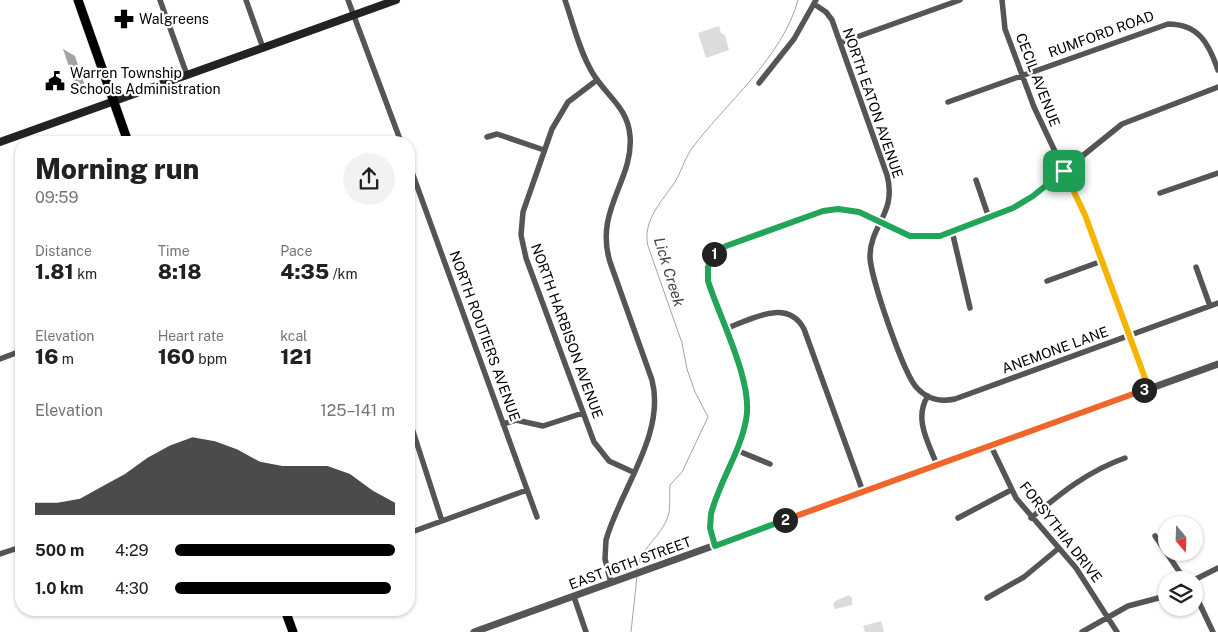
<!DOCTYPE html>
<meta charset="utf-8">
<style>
body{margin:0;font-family:"Public Sans",sans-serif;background:#f2f2f2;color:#202124;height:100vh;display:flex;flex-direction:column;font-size:19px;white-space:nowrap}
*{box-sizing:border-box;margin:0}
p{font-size:16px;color:#757577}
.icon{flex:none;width:28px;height:28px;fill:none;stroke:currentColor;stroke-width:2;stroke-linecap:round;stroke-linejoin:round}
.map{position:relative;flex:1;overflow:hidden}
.drawer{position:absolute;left:15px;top:136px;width:400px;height:480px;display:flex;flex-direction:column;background:#fff;border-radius:20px;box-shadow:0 1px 4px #0004}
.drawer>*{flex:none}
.needle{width:32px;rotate:161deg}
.tools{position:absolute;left:1158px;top:516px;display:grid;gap:10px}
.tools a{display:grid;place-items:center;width:45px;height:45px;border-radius:50%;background:#fff;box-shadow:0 1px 4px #0004;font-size:25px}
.pin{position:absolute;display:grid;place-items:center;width:42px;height:42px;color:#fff;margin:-21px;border-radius:10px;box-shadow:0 2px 8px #0006}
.km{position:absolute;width:25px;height:25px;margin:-12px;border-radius:50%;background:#222;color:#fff;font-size:14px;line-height:25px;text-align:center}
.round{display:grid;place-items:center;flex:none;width:52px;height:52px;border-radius:26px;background:#f2f2f2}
.headline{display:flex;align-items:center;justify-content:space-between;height:85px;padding:0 20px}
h1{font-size:28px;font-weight:800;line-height:38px}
.figures{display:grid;grid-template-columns:repeat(3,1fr);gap:8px;height:85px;padding:5px 20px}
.figures div{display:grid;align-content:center}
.figures b{font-size:21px;font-weight:800}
.figures small{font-size:14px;font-weight:400}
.figures p{font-size:14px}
.chart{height:140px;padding:10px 20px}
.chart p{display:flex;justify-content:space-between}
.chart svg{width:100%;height:90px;margin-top:5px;fill:#000;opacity:.7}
ul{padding:0 20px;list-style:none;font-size:16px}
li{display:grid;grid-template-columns:80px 60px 1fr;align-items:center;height:38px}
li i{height:12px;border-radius:6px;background:#000}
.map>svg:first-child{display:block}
.green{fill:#dcdcdc}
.water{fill:#a3a3a3}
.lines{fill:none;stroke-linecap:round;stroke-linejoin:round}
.stream{stroke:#a3a3a3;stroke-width:1}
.primary-casing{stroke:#dbdbdb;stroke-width:10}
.minor{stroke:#555;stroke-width:5.5}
.tertiary{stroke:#555;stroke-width:7}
.secondary{stroke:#222;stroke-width:8}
.primary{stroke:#000;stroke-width:9}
.split-1-casing{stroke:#fff;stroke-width:10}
.split-2-casing{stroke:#fff;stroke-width:10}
.split-3-casing{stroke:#fff;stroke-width:10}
.split-4-casing{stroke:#fff;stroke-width:10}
.split-1{stroke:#22a559;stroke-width:6}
.split-2{stroke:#22a559;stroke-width:6}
.split-3{stroke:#f0652b;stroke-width:6}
.split-4{stroke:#f5b400;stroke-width:6}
.labels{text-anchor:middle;stroke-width:4.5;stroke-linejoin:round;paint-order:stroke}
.poi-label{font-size:14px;fill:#000;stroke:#fff;text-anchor:start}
.street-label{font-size:14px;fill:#000;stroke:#fff}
.water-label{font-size:15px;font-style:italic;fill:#444;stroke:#fff}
</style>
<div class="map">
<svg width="1218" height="632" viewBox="0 0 1218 632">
<rect width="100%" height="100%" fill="#fff"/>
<path class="green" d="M719,26l2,7 4,2 4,15 -23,8 -8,-25z
M849,595l3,3v7l-17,4 -2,-4 2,-4z
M881,621l3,11h-19l-2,-6z"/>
<path class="water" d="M63,49l12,7 11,33 -9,1z"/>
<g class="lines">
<path class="stream" d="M637,569c2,-20 24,-31 31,-53 3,-9 1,-22 2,-31l12,-13 26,-55 -13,-25 -8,-23 -5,-26 -34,-97c-6,-25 14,-45 27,-64 6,-10 9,-21 15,-31 35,-48 92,-92 108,-151
M631,632l6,-56"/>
<defs>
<path id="primary" d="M78,0l50,142
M285,610l8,22"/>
</defs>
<use href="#primary" class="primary-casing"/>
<path class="minor" d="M160,0l27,75
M246,0l17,48
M348,0l53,142
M565,0c8,23 14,50 27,72 13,23 36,35 38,64 4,44 -36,74 -20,126l42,118c14,54 -32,110 -46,160l-1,19 6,24
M1002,0l3,29 29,78 51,108 64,174
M814,4l12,8 6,8 55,155c10,38 -16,49 -17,80 -1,19 34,120 47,133 10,11 24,14 38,11l263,-96
M840,43l120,-43
M597,80l-29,22 -16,27 -29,83 -2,23 5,23 68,184 15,19 24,11
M759,83l35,-44 22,-39
M948,102l220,-78c31,0 41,20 50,46
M487,137l10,-3 47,16
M409,164l128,353
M976,180l13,38
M1160,193l58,-20
M952,231l18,77
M1196,267l14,39
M1047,281l55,-20
M725,329c25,-9 62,-32 79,0l59,163
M0,359l21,-8
M928,396c-15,22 1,48 9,69
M409,419l33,102
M503,424l13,-4 27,6 40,-13
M991,446l25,52 60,70 41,64
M736,450l34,14
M958,518l53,-28
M1031,518c30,-25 57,-47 94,-60
M409,533l118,-43
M1155,536l30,44
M715,546l-5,-20 1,-15 33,-81 4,-26 -4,-21 -36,-104 1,-16 9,-12 81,-32 38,-10 22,3 51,24 18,1 14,-2 63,-23 24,-13 93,-75 96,-37
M0,554l21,-7
M1194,580l24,-12
M1194,592l19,40
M574,597l12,35
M987,598l37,-21 35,-29
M1082,632l46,-26 38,-10"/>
<path class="tertiary" d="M474,632l744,-268"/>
<path class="secondary" d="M0,142l396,-142"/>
<use href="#primary" class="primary"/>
</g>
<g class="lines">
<defs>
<path id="split-1" d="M714,254l12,-8 97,-35 15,-2 21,3 51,24h30l73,-28 20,-12 31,-25"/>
<path id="split-2" d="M714,254l-6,13v14c12,38 46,102 38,139 -6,33 -27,62 -35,94l-1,14 5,18 70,-26"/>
<path id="split-3" d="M785,520l359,-130"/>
<path id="split-4" d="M1064,171l21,44 64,174 -5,1"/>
</defs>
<use href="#split-1" class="split-1-casing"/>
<use href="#split-2" class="split-2-casing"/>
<use href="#split-3" class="split-3-casing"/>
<use href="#split-4" class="split-4-casing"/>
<use href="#split-1" class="split-1"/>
<use href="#split-2" class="split-2"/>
<use href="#split-3" class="split-3"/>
<use href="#split-4" class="split-4"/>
</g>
<defs>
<symbol id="pharmacy-bare" viewBox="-9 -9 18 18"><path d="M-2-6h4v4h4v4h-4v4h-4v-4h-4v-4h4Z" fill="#000" stroke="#fff" stroke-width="2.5" paint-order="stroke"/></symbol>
<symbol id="civic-bare" viewBox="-9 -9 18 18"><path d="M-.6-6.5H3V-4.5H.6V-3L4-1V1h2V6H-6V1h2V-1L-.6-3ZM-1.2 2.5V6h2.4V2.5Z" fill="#000" stroke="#fff" stroke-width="2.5" paint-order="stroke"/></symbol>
</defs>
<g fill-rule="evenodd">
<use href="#pharmacy-bare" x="110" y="5" width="28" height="28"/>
<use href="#civic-bare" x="41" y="67" width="28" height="28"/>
</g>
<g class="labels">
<g class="poi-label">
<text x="139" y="24">Walgreens</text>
<text x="70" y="78">Warren Township<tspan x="70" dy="16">Schools Administration</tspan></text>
</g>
<g class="street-label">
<text transform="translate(1101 34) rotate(-20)" y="5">RUMFORD ROAD</text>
<text transform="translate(1038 80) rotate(69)" y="5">CECIL AVENUE</text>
<text transform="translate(873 103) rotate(71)" y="5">NORTH EATON AVENUE</text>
<text transform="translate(567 331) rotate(70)" y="5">NORTH HARBISON AVENUE</text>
<text transform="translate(485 336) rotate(70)" y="5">NORTH ROUTIERS AVENUE</text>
<text transform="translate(1055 350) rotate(-20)" y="5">ANEMONE LANE</text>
<text transform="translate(1061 532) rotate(52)" y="5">FORSYTHIA DRIVE</text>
<text transform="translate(630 563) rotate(-20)" y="5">EAST 16TH STREET</text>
</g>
<g class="water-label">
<text transform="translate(669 272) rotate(73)" y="5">Lick Creek</text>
</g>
</g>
</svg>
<div class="tools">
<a><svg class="needle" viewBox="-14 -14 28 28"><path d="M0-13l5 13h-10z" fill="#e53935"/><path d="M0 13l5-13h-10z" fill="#757577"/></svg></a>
<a><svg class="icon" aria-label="layers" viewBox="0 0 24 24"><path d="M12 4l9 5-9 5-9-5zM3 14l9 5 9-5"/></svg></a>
</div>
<div class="pin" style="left:1064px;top:171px;background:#1e9e55"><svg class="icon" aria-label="arrive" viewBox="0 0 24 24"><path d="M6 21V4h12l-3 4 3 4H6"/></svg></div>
<b class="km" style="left:714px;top:254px">1</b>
<b class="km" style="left:785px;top:520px">2</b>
<b class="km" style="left:1144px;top:390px">3</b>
<section class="drawer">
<div class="headline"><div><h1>Morning run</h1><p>09:59</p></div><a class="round"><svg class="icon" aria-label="share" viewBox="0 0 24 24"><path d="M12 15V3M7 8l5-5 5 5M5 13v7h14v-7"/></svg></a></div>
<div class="figures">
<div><p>Distance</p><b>1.81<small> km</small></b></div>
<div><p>Time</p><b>8:18</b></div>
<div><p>Pace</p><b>4:35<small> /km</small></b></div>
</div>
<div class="figures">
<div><p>Elevation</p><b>16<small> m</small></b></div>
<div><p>Heart rate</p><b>160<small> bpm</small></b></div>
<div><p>kcal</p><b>121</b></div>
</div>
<div class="chart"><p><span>Elevation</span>125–141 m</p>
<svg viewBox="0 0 160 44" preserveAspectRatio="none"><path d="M0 44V38L10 38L20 36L30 30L40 24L50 16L60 10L70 6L80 8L90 12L100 18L110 20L120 20L130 20L140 24L150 32L160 38V44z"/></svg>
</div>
<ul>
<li><b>500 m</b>4:29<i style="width:100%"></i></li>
<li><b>1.0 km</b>4:30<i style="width:98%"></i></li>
</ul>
</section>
</div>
